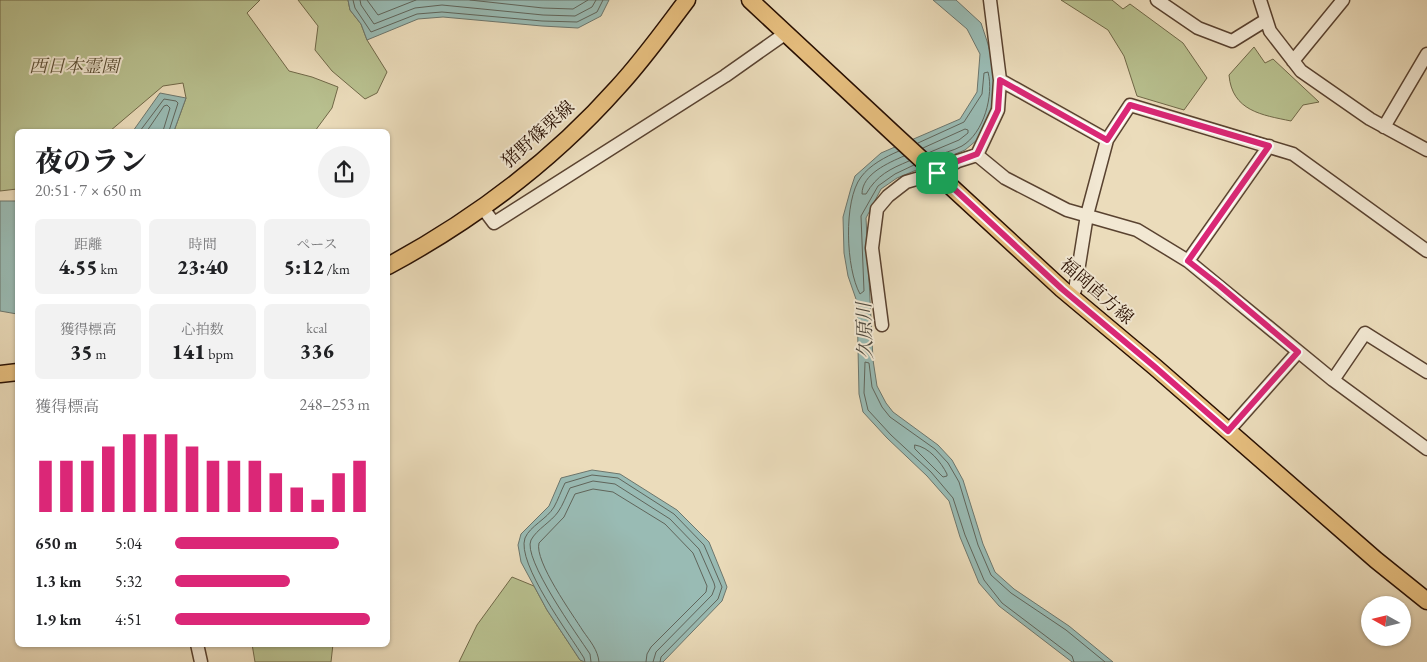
<!DOCTYPE html>
<html lang="ja">
<meta charset="utf-8">
<style>
body{margin:0;font-family:"EB Garamond","Noto Serif JP",serif;background:#f2f2f2;color:#202124;height:100vh;display:flex;flex-direction:column;font-size:19px;white-space:nowrap}
*{box-sizing:border-box;margin:0}
p{font-size:16px;color:#757577}
.icon{flex:none;width:28px;height:28px;fill:none;stroke:currentColor;stroke-width:2;stroke-linecap:round;stroke-linejoin:round}
.map{position:relative;flex:1;overflow:hidden}
.drawer{position:absolute;left:15px;top:129px;width:375px;height:518px;display:flex;flex-direction:column;background:#fff;border-radius:8px;box-shadow:0 1px 4px #0004}
.drawer>*{flex:none}
.needle{width:32px;rotate:278deg}
.tools{position:absolute;left:1361px;top:596px;display:grid;gap:10px}
.tools a{display:grid;place-items:center;width:50px;height:50px;border-radius:50%;background:#fff;box-shadow:0 1px 4px #0004;font-size:25px}
.pin{position:absolute;display:grid;place-items:center;width:42px;height:42px;color:#fff;margin:-21px;border-radius:10px;box-shadow:0 2px 8px #0006}
.round{display:grid;place-items:center;flex:none;width:52px;height:52px;border-radius:26px;background:#f2f2f2}
.overview{display:flex;align-items:center;justify-content:space-between;height:85px;padding:0 20px}
h1{font-size:28px;font-weight:800;line-height:38px}
.figures{display:grid;grid-template-columns:repeat(3,1fr);gap:8px;height:85px;padding:5px 20px}
.figures div{display:grid;align-content:center;border-radius:8px;background:#f2f2f2;text-align:center}
.figures b{font-size:21px;font-weight:800}
.figures small{font-size:14px;font-weight:400}
.figures p{font-size:14px}
.chart{height:140px;padding:10px 20px}
.chart p{display:flex;justify-content:space-between}
.chart svg{width:100%;height:90px;margin-top:5px;stroke:#db2777;stroke-width:6}
ul{padding:0 20px;list-style:none;font-size:16px}
li{display:grid;grid-template-columns:80px 60px 1fr;align-items:center;height:38px}
li i{height:12px;border-radius:6px;background:#db2777}
.map>svg:first-child{display:block}
.green{fill:#b8c08f;stroke:#706848}
.water{fill:#99bbb4;stroke:#6c766d}
.lines{fill:none;stroke-linecap:round;stroke-linejoin:round}
.shore{stroke:#60655b;stroke-width:1}
.minor-casing{stroke:#594230;stroke-width:15}
.major-casing{stroke:#280f02;stroke-width:19}
.minor{stroke:#f2e8d3;stroke-width:12}
.major{stroke:#e6be7e;stroke-width:16}
.route-casing{stroke:#fff;stroke-width:10}
.route{stroke:#db2777;stroke-width:6}
.labels{text-anchor:middle;stroke-width:4;stroke-linejoin:round;paint-order:stroke}
.park-label{font-size:18px;font-style:italic;fill:#5a4d33;stroke:#f2e8d3}
.street-label{font-size:18px;fill:#280f02;stroke:#f2e8d3}
.water-label{font-size:19px;font-style:italic;fill:#504b40;stroke:#f2e8d3}
</style>
<div class="map">
<svg width="1427" height="662" viewBox="0 0 1427 662">
<rect width="100%" height="100%" fill="#ebdcbb"/>
<filter id="stains"><feTurbulence type="fractalNoise" baseFrequency=".004" numOctaves="4"/><feColorMatrix values="0 0 0 0 .2 0 0 0 0 .09 0 0 0 0 .02 0 0 0 .5 -.17"/></filter>
<radialGradient id="worn" r=".72"><stop offset=".6" stop-color="#630" stop-opacity="0"/><stop offset="1" stop-color="#630" stop-opacity=".3"/></radialGradient>
<path class="green" d="M0,0h260l-13,13 42,58 23,6 26,10 -6,21 -17,23h-141l12,-33 -3,-15 -20,3 -53,45h-92l-1,58 -17,2z
M298,0h50l2,10 11,14 6,16 20,32 -10,21 -12,6 -33,-28 -17,-21 3,-24z
M1061,0h51l11,9 7,-5 53,39 24,35 -23,32 -47,-14 -13,-40 -16,-26z
M1254,47l11,16 8,-4 46,43 -16,3 -12,16c-29,-6 -59,-10 -62,-46z
M512,577l22,9 13,24 33,50 5,2h-126l18,-37z
M252,644h81l-2,18h-76z"/>
<path class="water" d="M348,0h261l-8,16 -23,12 -36,-2 -99,-9 -25,2 -51,21 -6,-16 -11,-14z
M933,0h23l25,23 6,18 5,18 3,29 -5,27 -8,17 -5,8 -12,10 -68,28 -16,11 -15,29 7,142 4,26 9,17 7,9 45,33 14,15 11,20 20,64 12,28 19,17 55,37 44,36h-41l-73,-56 -20,-23 -19,-46 -11,-36 -22,-25 -40,-38 -24,-26 -4,-18 -2,-92 -9,-26 -4,-23 -1,-36 8,-29 4,-12 26,-23 79,-34 17,-27 3,-38 -13,-25z
M160,93l26,5 -12,33h-41z
M0,201h17v113l-17,-3z
M592,470l28,4 57,36 32,32 15,37 3,8 -5,14 -59,61h-78l-5,-2 -33,-50 -26,-48 -3,-17 3,-11 28,-28 12,-28z"/>
<g class="lines">
<path class="shore" d="M353,0l2,8 16,24 46,-18 25,-2 100,9 35,1 20,-10 6,-12
M360,0l1,5 13,19 41,-16 27,-3 101,10 32,1 17,-9 4,-7
M367,0l11,15 38,-15
M470,0l73,8 30,1 15,-9
M140,131l24,-32 12,2 2,2 -9,28
M147,131l17,-25 3,-1 3,3 -7,23
M918,143l46,-21 18,-28 2,-21 4,-1c6,23 -4,61 -26,74 -9,5 -20,7 -29,11
M923,148l42,-19 3,1v3l-9,7 -31,13
M899,151c-14,6 -29,14 -38,26 -18,24 -15,92 -1,117l4,-3 -3,-75 17,-30 17,-12 19,-9
M904,156c-16,7 -42,18 -42,38h4c11,-19 24,-25 43,-33
M915,445c14,2 26,17 32,29v2l-4,1 -28,-28z
M585,662l-1,-4c-14,-23 -68,-95 -59,-120 5,-12 22,-19 29,-31 4,-7 7,-16 11,-24l27,-8 26,3 56,36 30,31 18,42 -4,12 -57,58 -1,5
M591,662l-1,-8c-12,-18 -68,-96 -59,-114 6,-11 20,-18 27,-28 5,-7 8,-16 12,-24l23,-7 22,3 55,35 29,30 15,34 1,4 -3,8 -56,57 -3,10
M599,662c-1,-12 -9,-21 -16,-31 -10,-16 -49,-70 -44,-88l25,-26 11,-23 18,-5 20,3 52,32 28,29 14,33 -1,6 -55,55 -4,7 -1,8
M1074,662l-2,-6 -70,-53 -18,-23 -19,-45 -12,-37 -22,-26 -40,-37 -23,-25 -4,-17 1,-31 4,1 3,24 10,20 8,10 45,32 13,14 11,19 19,63 13,30 20,18 55,37 39,32"/>
<defs>
<path id="minor" d="M1157,0l41,28 34,13 34,-21
M1260,0l10,31 31,40 69,48 57,31
M1293,61l50,-61
M1000,80l107,60
M1384,127l43,-73
M977,155l28,23 62,32 70,20 51,31 145,119 94,69
M482,207l12,16 231,-147 61,-43
M1188,261l81,-115
M1071,296l4,-6 12,-75 20,-75 23,-35 163,49 134,97
M882,325l-10,-77 5,-39 11,-13 18,-14 31,-9 21,-12 19,-6 21,-45 2,-30 -10,-80
M1333,380l32,-47 62,39
M1228,431l70,-79
M197,644l4,18"/>
<path id="major" d="M750,0l145,135 167,154 93,78 221,193 51,41
M388,266c85,-46 166,-107 230,-179 25,-27 47,-58 69,-87
M0,374l18,-2"/>
</defs>
<use href="#minor" class="minor-casing"/>
<use href="#major" class="major-casing"/>
<use href="#minor" class="minor"/>
<use href="#major" class="major"/>
</g>
<g class="lines">
<defs>
<path id="route" d="M1000,80l107,60 23,-35 139,41 -81,115 32,25 78,66 -70,79 -73,-64 -93,-78 -125,-116 21,-12 19,-7 21,-44z"/>
</defs>
<use href="#route" class="route-casing"/>
<use href="#route" class="route"/>
</g>
<g class="labels">
<g class="park-label">
<text x="74" y="72">西日本霊園</text>
</g>
<g class="street-label">
<text transform="translate(538 134) rotate(-42)" y="6">猪野篠栗線</text>
<text transform="translate(1097 291) rotate(41)" y="6">福岡直方線</text>
</g>
<g class="water-label">
<text transform="translate(864 331) rotate(-92)" y="7">久原川</text>
</g>
</g>
<rect width="100%" height="100%" filter="url(#stains)"/>
<rect width="100%" height="100%" fill="url(#worn)"/>
</svg>
<div class="tools">
<a><svg class="needle" viewBox="-14 -14 28 28"><path d="M0-13l5 13h-10z" fill="#e53935"/><path d="M0 13l5-13h-10z" fill="#757577"/></svg></a>
</div>
<div class="pin" style="left:937px;top:173px;background:#1e9e55"><svg class="icon" aria-label="arrive" viewBox="0 0 24 24"><path d="M6 21V4h12l-3 4 3 4H6"/></svg></div>
<section class="drawer">
<div class="overview"><div><h1>夜のラン</h1><p>20:51 · 7 × 650 m</p></div><a class="round"><svg class="icon" aria-label="share" viewBox="0 0 24 24"><path d="M12 15V3M7 8l5-5 5 5M5 13v7h14v-7"/></svg></a></div>
<div class="figures">
<div><p>距離</p><b>4.55<small> km</small></b></div>
<div><p>時間</p><b>23:40</b></div>
<div><p>ペース</p><b>5:12<small> /km</small></b></div>
</div>
<div class="figures">
<div><p>獲得標高</p><b>35<small> m</small></b></div>
<div><p>心拍数</p><b>141<small> bpm</small></b></div>
<div><p>kcal</p><b>336</b></div>
</div>
<div class="chart"><p><span>獲得標高</span>248–253 m</p>
<svg viewBox="0 0 160 44" preserveAspectRatio="none"><path d="M5 44V19M15 44V19M25 44V19M35 44V12M45 44V6M55 44V6M65 44V6M75 44V12M85 44V19M95 44V19M105 44V19M115 44V25M125 44V32M135 44V38M145 44V25M155 44V19"/></svg>
</div>
<ul>
<li><b>650 m</b>5:04<i style="width:84%"></i></li>
<li><b>1.3 km</b>5:32<i style="width:59%"></i></li>
<li><b>1.9 km</b>4:51<i style="width:100%"></i></li>
</ul>
</section>
</div>
